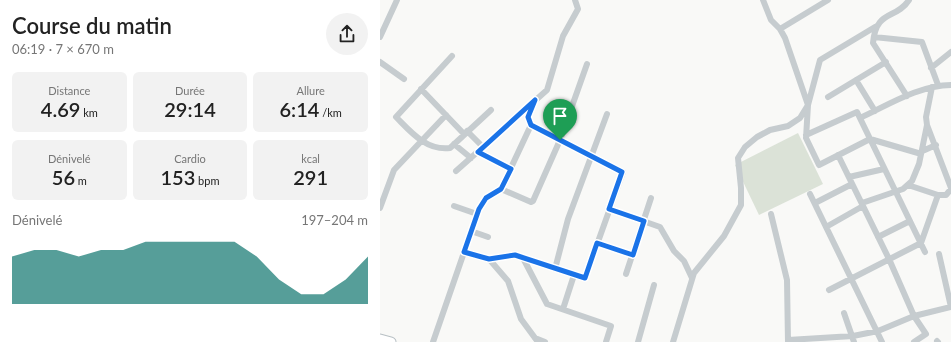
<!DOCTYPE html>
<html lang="fr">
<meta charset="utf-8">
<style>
body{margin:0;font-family:Lato,sans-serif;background:#f2f2f2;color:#222;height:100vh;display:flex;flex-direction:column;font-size:15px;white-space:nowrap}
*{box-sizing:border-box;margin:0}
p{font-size:13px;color:#767676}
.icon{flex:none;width:22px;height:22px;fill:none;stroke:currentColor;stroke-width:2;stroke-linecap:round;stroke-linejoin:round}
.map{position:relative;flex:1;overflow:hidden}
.panel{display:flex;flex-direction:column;background:#fff;width:380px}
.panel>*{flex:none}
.pin{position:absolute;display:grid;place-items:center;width:34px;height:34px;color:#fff;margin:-41px -17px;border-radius:50% 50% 50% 0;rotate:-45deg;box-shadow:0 0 4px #0007}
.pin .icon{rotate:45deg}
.round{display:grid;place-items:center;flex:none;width:42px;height:42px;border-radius:21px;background:#f2f2f2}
.headline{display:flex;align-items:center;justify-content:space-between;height:68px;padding:0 12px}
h1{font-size:22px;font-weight:600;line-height:30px}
.stats{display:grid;grid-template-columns:repeat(3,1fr);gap:6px;height:68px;padding:4px 12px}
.stats div{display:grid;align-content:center;border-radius:6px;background:#f2f2f2;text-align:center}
.stats b{font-size:20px;font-weight:600}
.stats small{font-size:11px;font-weight:400}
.stats p{font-size:11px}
.chart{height:112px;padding:8px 12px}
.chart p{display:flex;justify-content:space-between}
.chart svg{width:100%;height:72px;margin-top:4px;fill:#0f766e;opacity:.7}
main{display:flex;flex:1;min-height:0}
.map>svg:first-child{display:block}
.green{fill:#dbe2d7}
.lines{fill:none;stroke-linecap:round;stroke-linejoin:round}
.secondary-casing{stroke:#b8c0c4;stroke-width:11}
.street{stroke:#c6cccf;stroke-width:6}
.secondary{stroke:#fff;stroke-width:9}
.route-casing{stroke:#fff;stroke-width:8}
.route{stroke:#1a73e8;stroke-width:5}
</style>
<main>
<section class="panel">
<div class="headline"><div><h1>Course du matin</h1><p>06:19 · 7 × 670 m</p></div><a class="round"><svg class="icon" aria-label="share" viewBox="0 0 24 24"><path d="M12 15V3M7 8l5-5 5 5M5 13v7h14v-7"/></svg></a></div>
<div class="stats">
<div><p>Distance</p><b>4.69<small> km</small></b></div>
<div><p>Durée</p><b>29:14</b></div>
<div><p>Allure</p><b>6:14<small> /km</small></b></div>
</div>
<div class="stats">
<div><p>Dénivelé</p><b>56<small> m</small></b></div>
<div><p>Cardio</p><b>153<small> bpm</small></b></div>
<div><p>kcal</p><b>291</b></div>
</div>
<div class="chart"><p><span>Dénivelé</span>197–204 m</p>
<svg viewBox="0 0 160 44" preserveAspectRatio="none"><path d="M0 44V15L10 11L20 11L30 15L40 11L50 11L60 6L70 6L80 6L90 6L100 6L110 15L120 29L130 38L140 38L150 29L160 15V44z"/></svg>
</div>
</section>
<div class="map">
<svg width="571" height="342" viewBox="0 0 571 342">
<rect width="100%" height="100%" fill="#f9f9f7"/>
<path class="green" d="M418,133l25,51 -64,31 -24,-50z"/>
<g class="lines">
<defs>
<path id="secondary" d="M0,339l11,3"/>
</defs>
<use href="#secondary" class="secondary-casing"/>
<path class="street" d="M383,0l8,20 9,9 5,9 23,67 -2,33 13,27 51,-26 48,14 18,-8
M400,29l48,-29
M0,37l17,-37
M494,37l48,5 16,43
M72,56l-56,61c14,14 30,34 54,31l41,-38
M0,62l24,17
M551,68l20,-16
M476,80l19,31
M552,87l-6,30 1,8 24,63
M41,89l43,45
M527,96l-34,-53c3,-34 23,-23 36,-43
M448,97l58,-35
M480,118c28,-13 60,-33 91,-33
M87,131l16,16
M426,135l51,-23 68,140
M74,144l17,14
M98,152l33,17
M458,155l51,104 25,57 12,18 -12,8
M76,171l91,-81 16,-54 15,-27 -3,-9
M469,177l35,-8
M528,185l30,10h8l5,-6
M121,189l30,13 2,-1 27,-61 27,-76
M430,194l72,148
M435,203l37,-19
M482,203l41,-14 9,-8 7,-17 8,-39
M74,206l23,8
M0,208l14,-38 52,-55
M229,209l51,18 14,24 10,10 8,17
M391,214l16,66 1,62
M446,227l37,-21
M91,231l17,6
M498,237l32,-16
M217,243l36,12
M84,252l25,7 19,22 13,38 17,23
M559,254l12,53
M143,258l24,46 64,22 -5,16
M109,259l26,-4 70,23 38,-106 -92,-47 -3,-8 7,-17
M175,269l13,-50 39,-105
M246,274l25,-76
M449,290l92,-47 17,-48
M183,309l11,-34
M464,313l10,29
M155,338l10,4
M408,340l65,-4 25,-5 36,-15 37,-9
M557,341l1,1
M53,342l46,-133 7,-11 15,-9 30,-64
M258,342l16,-57
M293,342l21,-69 30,-37 17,-31v-17l-3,-30 7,-11 12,-10 13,-7 18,-4 12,-8 8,-13 12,-45 55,-33"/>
<use href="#secondary" class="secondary"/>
</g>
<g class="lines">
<defs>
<path id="route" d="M155,100l-7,17 3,8 91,47 -13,37 35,12 -11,34 -36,-12 -12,35 -70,-23 -26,4 -25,-7 15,-43 7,-11 15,-9 10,-20 -33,-17z"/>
</defs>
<use href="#route" class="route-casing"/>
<use href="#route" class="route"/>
</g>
</svg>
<div class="pin" style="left:180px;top:140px;background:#1e9e55"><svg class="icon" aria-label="arrive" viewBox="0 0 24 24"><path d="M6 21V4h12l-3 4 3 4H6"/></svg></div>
</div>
</main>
